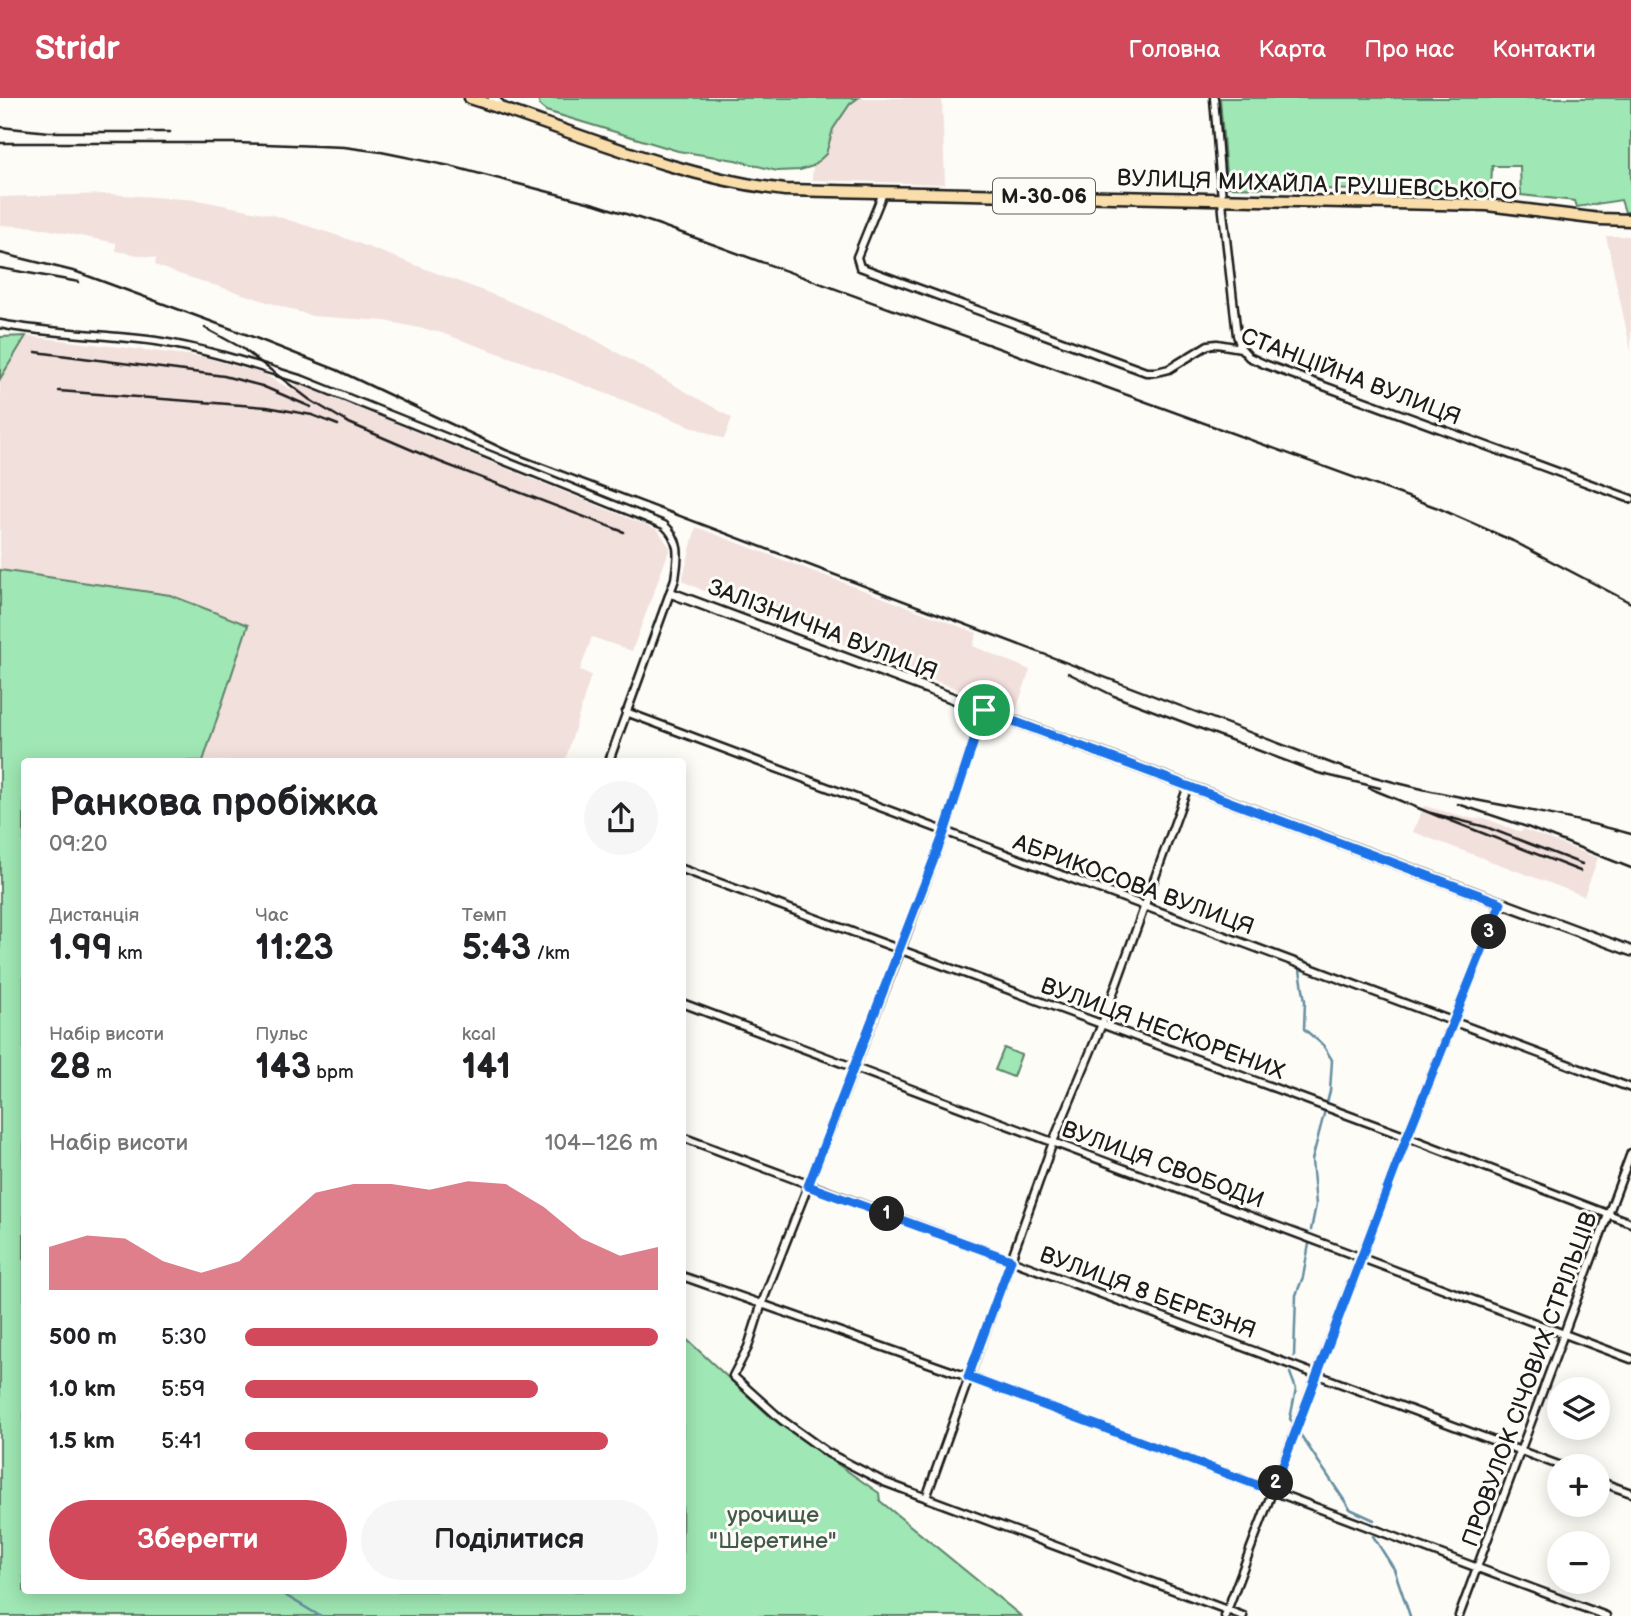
<!DOCTYPE html>
<html lang="uk">
<meta charset="utf-8">
<style>
body{margin:0;font-family:"Balsamiq Sans",sans-serif;background:#f6f6f6;color:#202124;height:100vh;display:flex;flex-direction:column;font-size:26px;white-space:nowrap}
*{box-sizing:border-box;margin:0}
p{font-size:23px;color:#757577}
.icon{flex:none;width:38px;height:38px;fill:none;stroke:currentColor;stroke-width:2;stroke-linecap:round;stroke-linejoin:round}
.map{position:relative;flex:1;overflow:hidden}
.side{position:absolute;left:21px;top:660px;width:665px;height:836px;display:flex;flex-direction:column;background:#fff;border-radius:7px;box-shadow:0 4px 18px #0003}
.side>*{flex:none}
.controls{position:absolute;left:1547px;top:1279px;display:grid;gap:14px}
.controls a{display:grid;place-items:center;width:63px;height:63px;border-radius:50%;background:#fff;box-shadow:0 4px 18px #0003;font-size:35px}
.pin{position:absolute;display:grid;place-items:center;width:60px;height:60px;color:#fff;margin:-30px;border:4px solid #fff;border-radius:50%;box-shadow:0 2px 7px #0007}
.km{position:absolute;width:35px;height:35px;margin:-18px;border-radius:50%;background:#222;color:#fff;font-size:19px;line-height:35px;text-align:center}
.round{display:grid;place-items:center;flex:none;width:74px;height:74px;border-radius:37px;background:#f6f6f6}
.summary{display:flex;align-items:center;justify-content:space-between;height:119px;padding:0 28px}
h1{font-size:38px;font-weight:800;line-height:52px}
.stats{display:grid;grid-template-columns:repeat(3,1fr);gap:10px;height:119px;padding:7px 28px}
.stats div{display:grid;align-content:center}
.stats b{font-size:35px;font-weight:800}
.stats small{font-size:19px;font-weight:400}
.stats p{font-size:19px}
.chart{height:196px;padding:14px 28px}
.chart p{display:flex;justify-content:space-between}
.chart svg{width:100%;height:126px;margin-top:7px;fill:#d1495b;opacity:.7}
.cta{display:flex;gap:14px;margin-top:auto;padding:14px 28px}
.cta a{flex:1;height:80px;border-radius:42px;background:#d1495b;color:#fff;font-size:28px;font-weight:800;line-height:80px;text-align:center}
.cta a+a{background:#f6f6f6;color:#202124}
ul{padding:0 28px;list-style:none;font-size:23px}
li{display:grid;grid-template-columns:112px 84px 1fr;align-items:center;height:52px}
li i{height:18px;border-radius:9px;background:#d1495b}
header{display:flex;align-items:center;gap:42px;box-sizing:border-box;height:98px;padding:0 35px;background:#d1495b;color:#fff}
header strong{font-size:33px}
nav{display:flex;gap:38px;margin-inline-start:auto;font-size:24px}
.map>svg:first-child{display:block}
.built{fill:#f2e0dc}
.green{fill:#9fe7b4;stroke:#5e8268;stroke-width:2}
.lines{fill:none;stroke-linecap:round;stroke-linejoin:round}
.stream{stroke:#658ea0;stroke-width:2.5}
.minor-casing{stroke:#1c1c1c;stroke-width:11}
.tertiary-casing{stroke:#1c1c1c;stroke-width:13}
.primary-casing{stroke:#1c1c1c;stroke-width:15}
.minor{stroke:#fdfcf7;stroke-width:6}
.tertiary{stroke:#fdfcf7;stroke-width:8}
.primary{stroke:#f9deab;stroke-width:10}
.rail{stroke:#1c1c1c;stroke-width:2.5}
.route-casing{stroke:#fff;stroke-width:14}
.route{stroke:#1a73e8;stroke-width:9}
.labels{text-anchor:middle;stroke-width:6;stroke-linejoin:round;paint-order:stroke}
.shield{fill:#fdfcf7;stroke:#605f5e;stroke-width:2}
.shield-label{font-size:21px;font-weight:bold;fill:#1c1c1c}
.street-label{font-size:23px;fill:#1c1c1c;stroke:#fdfcf7}
.park-label{font-size:23px;fill:#43594a;stroke:#fdfcf7}
</style>
<header>
<strong>Stridr</strong>
<nav><a>Головна</a><a>Карта</a><a>Про нас</a><a>Контакти</a></nav>
</header>
<div class="map">
<svg width="1631" height="1518" viewBox="0 0 1631 1518">
<rect width="100%" height="100%" fill="#fdfcf7"/>
<filter id="ink" filterUnits="userSpaceOnUse"><feTurbulence type="fractalNoise" baseFrequency=".0143" numOctaves="2"/><feDisplacementMap in="SourceGraphic" scale="14" xChannelSelector="R" yChannelSelector="G"/><feConvolveMatrix kernelMatrix="1 2 1 2 8 2 1 2 1" color-interpolation-filters="sRGB"/></filter>
<g filter="url(#ink)">
<path class="built" d="M858,0h84l3,86 -133,-4 1,-14 13,-12 7,-25 17,-25z
M109,96l89,6 75,15 69,22 162,62 77,33 151,86 -8,21 -187,-72 -98,-35 -54,-11 -73,-5 -133,-42 -24,-9 1,-7 -40,-7v-8l-81,-16 -35,-2v-28z
M1606,138h25v115z
M26,238l177,21 61,17 26,15 8,-5 360,146 12,18 -38,103 -40,-14 -12,33 11,5 -26,86h-363l-32,-166 -170,-25v-191z
M696,429l281,106 -4,13 57,24 -14,40 -83,-30 -53,-23 -4,1 -8,-3 -84,-36 -2,4 -34,-13 -64,-28 -1,-5z
M1424,708l50,13 10,-1 37,14 2,-3 75,29 -14,38 -171,-64z"/>
<path class="green" d="M538,0h320l-8,6 -17,25 -7,25 -13,12 -13,4 -23,1 -42,-11 -57,-9 -132,-40 -6,-5z
M1220,0h411v114h-6l-4,-12 -44,7 -2,-6 -54,-6 -1,-29h-28l-1,27 -264,-6z
M26,238l-26,43v-42z
M0,472l170,25 78,30 -45,136h-179v830h658l1,-255 91,84 105,73 1,8 141,115h-1021z
M1004,950l17,7 -8,22 -18,-7z"/>
<g class="lines">
<path class="stream" d="M1300,872l5,31 -1,28 19,16 9,15 -2,31 -18,69 4,45 -5,25
M1294,1258l2,-61 7,-18 6,-33
M1290,1275l6,16 -6,30 5,6
M1298,1333l52,78 24,11
M1373,1438l21,33 16,47
M278,1493l42,25"/>
<defs>
<path id="minor" d="M1214,0l9,114 14,123 4,13
M883,95l-26,64 3,10 286,105h11l12,-3 39,-24 9,-1 24,4 8,9 15,7 367,135
M0,226c51,10 104,10 156,17 51,8 98,24 147,39l361,145c18,16 14,33 11,54l-66,182
M984,612l-40,123 -43,116 -139,354 -14,44 -15,29 49,44 46,33 56,29 359,134
M626,614c334,127 670,250 1005,376
M682,771l725,268 224,86
M682,905l949,356
M682,1039l879,329
M682,1178l286,101 638,239
M1598,1383l33,12
M926,1400l127,-356 49,-118 86,-238
M1225,1518l182,-479 94,-234
M1459,1518l172,-463"/>
<path id="tertiary" d="M493,0l11,11
M671,495l960,358"/>
<path id="primary" d="M470,0c104,33 205,79 315,92l702,15 113,14 31,1"/>
</defs>
<use href="#minor" class="minor-casing"/>
<use href="#tertiary" class="tertiary-casing"/>
<use href="#primary" class="primary-casing"/>
<use href="#minor" class="minor"/>
<use href="#tertiary" class="tertiary"/>
<use href="#primary" class="primary"/>
<path class="rail" d="M0,29l49,5h121
M0,45h237l107,4 37,5 69,14 145,38 62,20 781,284 75,33 118,62
M0,155l77,19 171,63 89,35 169,80 830,315c96,33 198,41 295,69
M0,170l79,14
M205,230l37,20 68,52 39,23 91,39 184,70
M36,254l188,24 38,10 49,21
M59,293l208,16 45,8 26,10
M1068,575l46,23 204,77 62,15
M1369,690l71,29
M1458,706l69,23 104,41
M1580,773l-149,-58 55,14 96,37"/>
</g>
</g>
<g class="lines" filter="url(#ink)">
<defs>
<path id="route" d="M984,612l517,193 -94,234 -134,354 -305,-114 43,-117 -203,-74 136,-353z"/>
</defs>
<use href="#route" class="route-casing"/>
<use href="#route" class="route"/>
</g>
<g class="labels">
<rect class="shield" x="993" y="80.5" width="102" height="35" rx="5"/>
<g class="shield-label">
<text x="1044" y="105">М-30-06</text>
</g>
<g class="street-label">
<text transform="translate(1317 86) rotate(2)" y="8">ВУЛИЦЯ МИХАЙЛА ГРУШЕВСЬКОГО</text>
<text transform="translate(1351 278) rotate(21)" y="8">СТАНЦІЙНА ВУЛИЦЯ</text>
<text transform="translate(823 531) rotate(21)" y="8">ЗАЛІЗНИЧНА ВУЛИЦЯ</text>
<text transform="translate(1134 786) rotate(20)" y="8">АБРИКОСОВА ВУЛИЦЯ</text>
<text transform="translate(1163 930) rotate(20)" y="8">ВУЛИЦЯ НЕСКОРЕНИХ</text>
<text transform="translate(1163 1066) rotate(20)" y="8">ВУЛИЦЯ СВОБОДИ</text>
<text transform="translate(1148 1194) rotate(20)" y="8">ВУЛИЦЯ 8 БЕРЕЗНЯ</text>
<text transform="translate(1529 1281) rotate(-70)" y="8">ПРОВУЛОК СІЧОВИХ СТРІЛЬЦІВ</text>
</g>
<g class="park-label">
<text x="773" y="1424">урочище<tspan x="773" dy="26">"Шеретине"</tspan></text>
</g>
</g>
</svg>
<div class="controls">
<a><svg class="icon" aria-label="layers" viewBox="0 0 24 24"><path d="M12 4l9 5-9 5-9-5zM3 14l9 5 9-5"/></svg></a>
<a>+</a>
<a>−</a>
</div>
<div class="pin" style="left:984px;top:612px;background:#1e9e55"><svg class="icon" aria-label="arrive" viewBox="0 0 24 24"><path d="M6 21V4h12l-3 4 3 4H6"/></svg></div>
<b class="km" style="left:887px;top:1116px">1</b>
<b class="km" style="left:1276px;top:1385px">2</b>
<b class="km" style="left:1489px;top:834px">3</b>
<section class="side">
<div class="summary"><div><h1>Ранкова пробіжка</h1><p>09:20</p></div><a class="round"><svg class="icon" aria-label="share" viewBox="0 0 24 24"><path d="M12 15V3M7 8l5-5 5 5M5 13v7h14v-7"/></svg></a></div>
<div class="stats">
<div><p>Дистанція</p><b>1.99<small> km</small></b></div>
<div><p>Час</p><b>11:23</b></div>
<div><p>Темп</p><b>5:43<small> /km</small></b></div>
</div>
<div class="stats">
<div><p>Набір висоти</p><b>28<small> m</small></b></div>
<div><p>Пульс</p><b>143<small> bpm</small></b></div>
<div><p>kcal</p><b>141</b></div>
</div>
<div class="chart"><p><span>Набір висоти</span>104–126 m</p>
<svg viewBox="0 0 160 44" preserveAspectRatio="none"><path d="M0 44V29L10 25L20 26L30 34L40 38L50 34L60 22L70 10L80 7L90 7L100 9L110 6L120 7L130 15L140 26L150 32L160 29V44z"/></svg>
</div>
<ul>
<li><b>500 m</b>5:30<i style="width:100%"></i></li>
<li><b>1.0 km</b>5:59<i style="width:71%"></i></li>
<li><b>1.5 km</b>5:41<i style="width:88%"></i></li>
</ul>
<div class="cta"><a>Зберегти</a><a>Поділитися</a></div>
</section>
</div>
